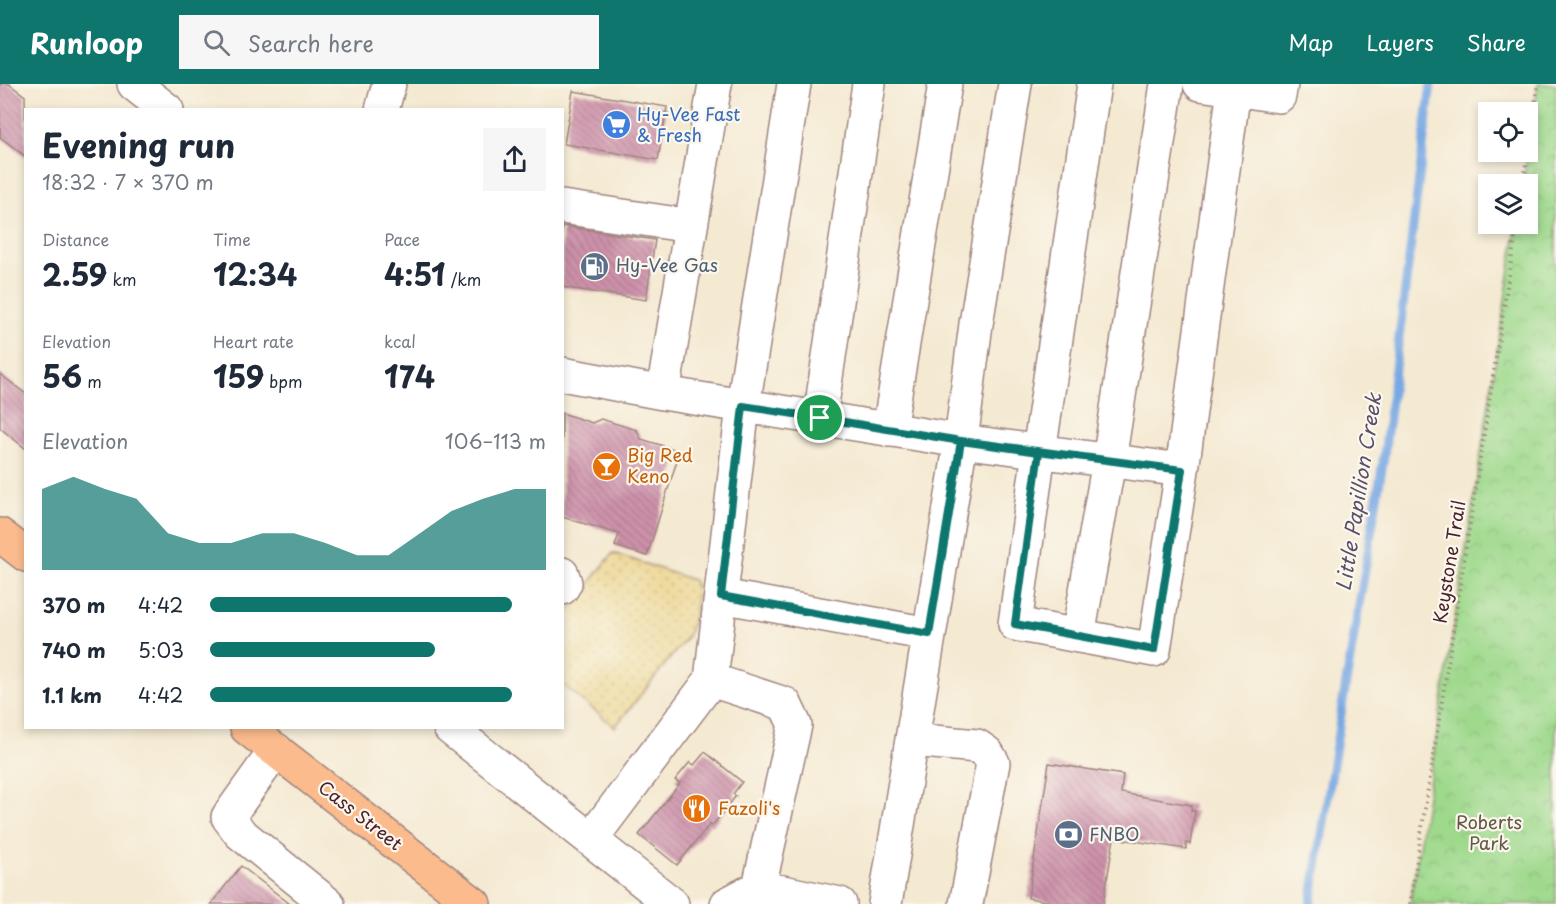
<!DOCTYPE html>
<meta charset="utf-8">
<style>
body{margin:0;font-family:"Playpen Sans",sans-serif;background:#f6f6f7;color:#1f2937;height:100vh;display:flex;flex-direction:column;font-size:22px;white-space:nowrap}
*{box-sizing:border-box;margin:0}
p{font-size:20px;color:#747a83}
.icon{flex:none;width:33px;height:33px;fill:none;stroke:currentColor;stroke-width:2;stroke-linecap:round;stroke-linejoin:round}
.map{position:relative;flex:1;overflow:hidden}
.sheet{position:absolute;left:24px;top:24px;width:540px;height:621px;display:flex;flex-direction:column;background:#fff;border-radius:0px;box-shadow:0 3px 9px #0003}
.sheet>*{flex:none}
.fabs{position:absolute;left:1478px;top:18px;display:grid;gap:12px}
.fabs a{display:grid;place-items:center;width:60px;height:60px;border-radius:0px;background:#fff;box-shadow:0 3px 9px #0003;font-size:30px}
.pin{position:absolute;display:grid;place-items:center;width:51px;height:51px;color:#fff;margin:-26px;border:3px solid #fff;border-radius:50%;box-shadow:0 2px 6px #0007}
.round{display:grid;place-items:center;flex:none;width:63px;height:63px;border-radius:0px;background:#f6f6f7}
.headline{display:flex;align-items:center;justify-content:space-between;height:102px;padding:0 18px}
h1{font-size:33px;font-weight:700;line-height:45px}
.stats{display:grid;grid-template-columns:repeat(3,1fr);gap:9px;height:102px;padding:6px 18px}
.stats div{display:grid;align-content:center}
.stats b{font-size:30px;font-weight:700}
.stats small{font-size:16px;font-weight:400}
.stats p{font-size:16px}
.chart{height:168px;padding:12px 18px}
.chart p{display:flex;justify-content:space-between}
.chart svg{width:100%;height:108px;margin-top:6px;fill:#0f766e;opacity:.7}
ul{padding:0 18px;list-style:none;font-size:20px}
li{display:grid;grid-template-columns:96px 72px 1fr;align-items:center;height:45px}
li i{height:15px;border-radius:8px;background:#0f766e}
header{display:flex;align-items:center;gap:36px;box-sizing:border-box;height:84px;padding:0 30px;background:#0f766e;color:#fff}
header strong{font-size:28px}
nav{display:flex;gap:33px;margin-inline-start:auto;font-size:21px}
.search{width:420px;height:54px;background:#f6f6f7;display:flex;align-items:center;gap:15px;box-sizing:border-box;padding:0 21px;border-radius:0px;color:#747a83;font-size:22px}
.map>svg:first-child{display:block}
.sand{fill:url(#sand-dots);stroke:#9c7c64;stroke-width:1.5}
.park{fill:url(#park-crowns);stroke:#747c5c;stroke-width:1.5}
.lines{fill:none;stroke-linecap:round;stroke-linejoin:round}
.stream{stroke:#79a9e3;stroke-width:9}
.building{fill:url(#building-back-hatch)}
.minor-casing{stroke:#9f847e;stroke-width:36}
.major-casing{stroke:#9f847e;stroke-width:36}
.path{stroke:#9f847e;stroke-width:4;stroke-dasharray:1.5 4.5;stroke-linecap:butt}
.minor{stroke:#fff;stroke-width:33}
.major{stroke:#fbbb8c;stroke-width:33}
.route-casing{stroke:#fff;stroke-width:12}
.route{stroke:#0f766e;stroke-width:8}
.labels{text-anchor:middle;stroke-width:4.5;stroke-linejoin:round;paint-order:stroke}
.shop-label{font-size:18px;fill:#366cbe;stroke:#fbf7ec;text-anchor:start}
.service-label{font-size:18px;fill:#4e5e75;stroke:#fbf7ec;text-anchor:start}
.food-label{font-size:18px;fill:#c56008;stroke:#fbf7ec;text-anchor:start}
.street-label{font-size:18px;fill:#4a1f2b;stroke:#fbf7ec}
.park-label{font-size:18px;fill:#635748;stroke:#fbf7ec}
.water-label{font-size:20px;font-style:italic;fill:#5a4f6b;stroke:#fbf7ec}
</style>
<header>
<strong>Runloop</strong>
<div class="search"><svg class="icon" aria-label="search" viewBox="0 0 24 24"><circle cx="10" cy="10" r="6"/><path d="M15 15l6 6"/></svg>Search here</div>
<nav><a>Map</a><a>Layers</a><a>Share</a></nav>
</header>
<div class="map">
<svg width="1556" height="820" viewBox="0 0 1556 820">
<defs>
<pattern id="sand-dots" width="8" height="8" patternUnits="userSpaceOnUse" patternTransform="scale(1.5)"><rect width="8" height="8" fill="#eeda9e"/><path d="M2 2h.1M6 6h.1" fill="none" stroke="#cebb88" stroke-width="1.8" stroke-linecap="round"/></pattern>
<pattern id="park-crowns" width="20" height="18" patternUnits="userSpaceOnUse" patternTransform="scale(1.5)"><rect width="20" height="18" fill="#9ed98c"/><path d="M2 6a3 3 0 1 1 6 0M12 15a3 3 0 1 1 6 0" fill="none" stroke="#8aba79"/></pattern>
<pattern id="building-back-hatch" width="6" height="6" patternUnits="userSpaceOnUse" patternTransform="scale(1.5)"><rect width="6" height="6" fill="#ce92ab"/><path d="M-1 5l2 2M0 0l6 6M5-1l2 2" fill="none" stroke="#a9778b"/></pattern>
</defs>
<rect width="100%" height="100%" fill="#fbf7ec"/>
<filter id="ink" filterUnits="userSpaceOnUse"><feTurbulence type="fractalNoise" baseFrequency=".0167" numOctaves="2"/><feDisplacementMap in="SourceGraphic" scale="12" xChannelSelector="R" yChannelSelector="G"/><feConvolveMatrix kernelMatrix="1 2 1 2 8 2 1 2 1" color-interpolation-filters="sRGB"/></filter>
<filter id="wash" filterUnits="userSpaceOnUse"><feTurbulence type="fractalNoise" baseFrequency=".008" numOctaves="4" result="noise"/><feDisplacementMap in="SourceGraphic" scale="24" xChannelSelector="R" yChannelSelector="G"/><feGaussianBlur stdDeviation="1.35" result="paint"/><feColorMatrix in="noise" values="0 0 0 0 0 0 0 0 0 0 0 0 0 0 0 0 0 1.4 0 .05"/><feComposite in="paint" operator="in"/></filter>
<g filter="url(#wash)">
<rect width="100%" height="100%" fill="#f4e9d1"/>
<path class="sand" d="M613,469l80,27c8,16 1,41 -6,57l-72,90 -53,-43 1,-66z"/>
<path class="park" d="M1538,0h18v820h-146l107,-680h10v-40h-4z"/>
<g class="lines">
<path class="stream" d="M1311,820l32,-203 41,-245 47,-372"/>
</g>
<g id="blocks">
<path class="building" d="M0,0h9l16,12 1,61 -26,-20z
M573,7l94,16 -9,53 -94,-16z
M562,142l93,14 -9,60 -84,-13z
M0,290l26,20v55l-26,-21z
M562,329l30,10 9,-4 36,11 4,9 39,12 -33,105 -32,-10 4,-12 -57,-17z
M705,668l37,30 -9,12 3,2 -24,30 -2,-2 -33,41 -38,-30 41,-52 -5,-3 15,-18 4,3z
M1049,679l74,12 -2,18 71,12 -1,6h4l-5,33 -4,-1v6l-72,-11 -11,66h-40l-35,-6z
M241,782l49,38h-79z"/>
</g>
</g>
<g filter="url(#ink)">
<use href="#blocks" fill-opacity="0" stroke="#9f847e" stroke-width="1.5"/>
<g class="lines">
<defs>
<path id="minor" d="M134,0l33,26
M1094,0l-55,368 -24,172 139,26 28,-180
M1234,5l45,7 2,-12
M382,26l7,-26
M562,123l129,19
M562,290l101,19 298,48 221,29 52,-381 -34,-5
M663,309l52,-309
M820,334l49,-334
M889,346l56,-346
M562,490l3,9 -3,5
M721,512l208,38
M1078,552l31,-175 58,-377
M711,596l74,24 10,21 -36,162 -32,17
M450,644l222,176
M912,656l65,6 10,7 6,10 -27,141
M276,666l-48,67 12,16 88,71
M591,755l120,-159 32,-274 51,-322
M759,803l81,17
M885,820l76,-463 15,-117 39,-240"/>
<path id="major" d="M0,451l26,20
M247,644l227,176"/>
</defs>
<use href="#minor" class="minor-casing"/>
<use href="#major" class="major-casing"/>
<path class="path" d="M1523,100l15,-100
M1410,820l107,-680"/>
<use href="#minor" class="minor"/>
<use href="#major" class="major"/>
</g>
</g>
<g class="lines" filter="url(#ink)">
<defs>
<path id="route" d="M820,334l-77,-12 -22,190 208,38 32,-193 221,29 -28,180 -139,-26 24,-172 -78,-11 -141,-23"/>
</defs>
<use href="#route" class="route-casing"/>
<use href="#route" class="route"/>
</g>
<defs>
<symbol id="supermarket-disc" viewBox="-11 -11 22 22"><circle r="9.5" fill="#3f7fe0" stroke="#fbf7ec"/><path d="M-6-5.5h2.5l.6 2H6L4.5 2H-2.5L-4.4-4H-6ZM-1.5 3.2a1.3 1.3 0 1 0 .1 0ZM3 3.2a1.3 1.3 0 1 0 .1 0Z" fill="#fff"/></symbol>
<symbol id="fuel-disc" viewBox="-11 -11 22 22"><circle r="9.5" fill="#5c6f8a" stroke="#fbf7ec"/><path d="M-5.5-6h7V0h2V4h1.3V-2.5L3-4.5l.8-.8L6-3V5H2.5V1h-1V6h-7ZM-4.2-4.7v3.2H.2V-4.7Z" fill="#fff"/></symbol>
<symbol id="bar-disc" viewBox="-11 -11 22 22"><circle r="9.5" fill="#e8710a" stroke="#fbf7ec"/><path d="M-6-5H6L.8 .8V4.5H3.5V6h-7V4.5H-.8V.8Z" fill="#fff"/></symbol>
<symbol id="restaurant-disc" viewBox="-11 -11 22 22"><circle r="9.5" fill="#e8710a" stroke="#fbf7ec"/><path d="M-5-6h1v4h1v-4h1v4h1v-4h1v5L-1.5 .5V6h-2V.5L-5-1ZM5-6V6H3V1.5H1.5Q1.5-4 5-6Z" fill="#fff"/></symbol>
<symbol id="bank-disc" viewBox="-11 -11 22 22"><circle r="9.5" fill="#5c6f8a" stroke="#fbf7ec"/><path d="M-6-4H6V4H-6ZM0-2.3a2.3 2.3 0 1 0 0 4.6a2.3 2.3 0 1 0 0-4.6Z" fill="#fff"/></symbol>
</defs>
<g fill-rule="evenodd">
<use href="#supermarket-disc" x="600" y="24" width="33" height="33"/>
<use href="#fuel-disc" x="578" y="166" width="33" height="33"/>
<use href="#bar-disc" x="590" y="366" width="33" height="33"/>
<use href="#restaurant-disc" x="680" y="708" width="33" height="33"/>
<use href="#bank-disc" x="1052" y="734" width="33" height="33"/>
</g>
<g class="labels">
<g class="shop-label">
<text x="637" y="37">Hy-Vee Fast<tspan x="637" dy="21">&amp; Fresh</tspan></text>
</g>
<g class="service-label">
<text x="616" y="188">Hy-Vee Gas</text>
<text x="1089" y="757">FNBO</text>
</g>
<g class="food-label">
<text x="627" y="378">Big Red<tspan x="627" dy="21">Keno</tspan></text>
<text x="718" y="731">Fazoli's</text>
</g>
<g class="street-label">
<text transform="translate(1450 478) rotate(-81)" y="6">Keystone Trail</text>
<text transform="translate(360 732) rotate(38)" y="6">Cass Street</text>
</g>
<g class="park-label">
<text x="1489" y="745">Roberts<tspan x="1489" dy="21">Park</tspan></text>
</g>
<g class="water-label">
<text transform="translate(1359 408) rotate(-81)" y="7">Little Papillion Creek</text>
</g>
</g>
</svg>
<div class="fabs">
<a><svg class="icon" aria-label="locate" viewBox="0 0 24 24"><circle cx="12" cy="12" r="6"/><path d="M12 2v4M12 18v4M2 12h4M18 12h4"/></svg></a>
<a><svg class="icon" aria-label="layers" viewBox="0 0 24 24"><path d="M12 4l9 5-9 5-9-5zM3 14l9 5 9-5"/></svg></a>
</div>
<div class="pin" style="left:820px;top:334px;background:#1e9e55"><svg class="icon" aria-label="arrive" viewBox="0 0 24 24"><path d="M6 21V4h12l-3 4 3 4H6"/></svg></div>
<section class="sheet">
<div class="headline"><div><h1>Evening run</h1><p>18:32 · 7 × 370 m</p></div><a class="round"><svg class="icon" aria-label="share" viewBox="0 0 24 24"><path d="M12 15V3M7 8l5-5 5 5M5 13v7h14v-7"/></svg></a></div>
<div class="stats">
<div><p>Distance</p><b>2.59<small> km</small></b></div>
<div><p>Time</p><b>12:34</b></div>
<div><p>Pace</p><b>4:51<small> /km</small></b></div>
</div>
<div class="stats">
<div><p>Elevation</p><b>56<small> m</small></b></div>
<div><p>Heart rate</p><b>159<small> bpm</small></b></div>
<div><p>kcal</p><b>174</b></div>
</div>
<div class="chart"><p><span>Elevation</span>106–113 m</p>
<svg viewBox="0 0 160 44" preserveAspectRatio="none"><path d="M0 44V11L10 6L20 11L30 15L40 29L50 33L60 33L70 29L80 29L90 33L100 38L110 38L120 29L130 20L140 15L150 11L160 11V44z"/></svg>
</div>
<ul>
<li><b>370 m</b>4:42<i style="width:90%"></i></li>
<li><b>740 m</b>5:03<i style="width:67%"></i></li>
<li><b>1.1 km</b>4:42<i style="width:90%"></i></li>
</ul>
</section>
</div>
